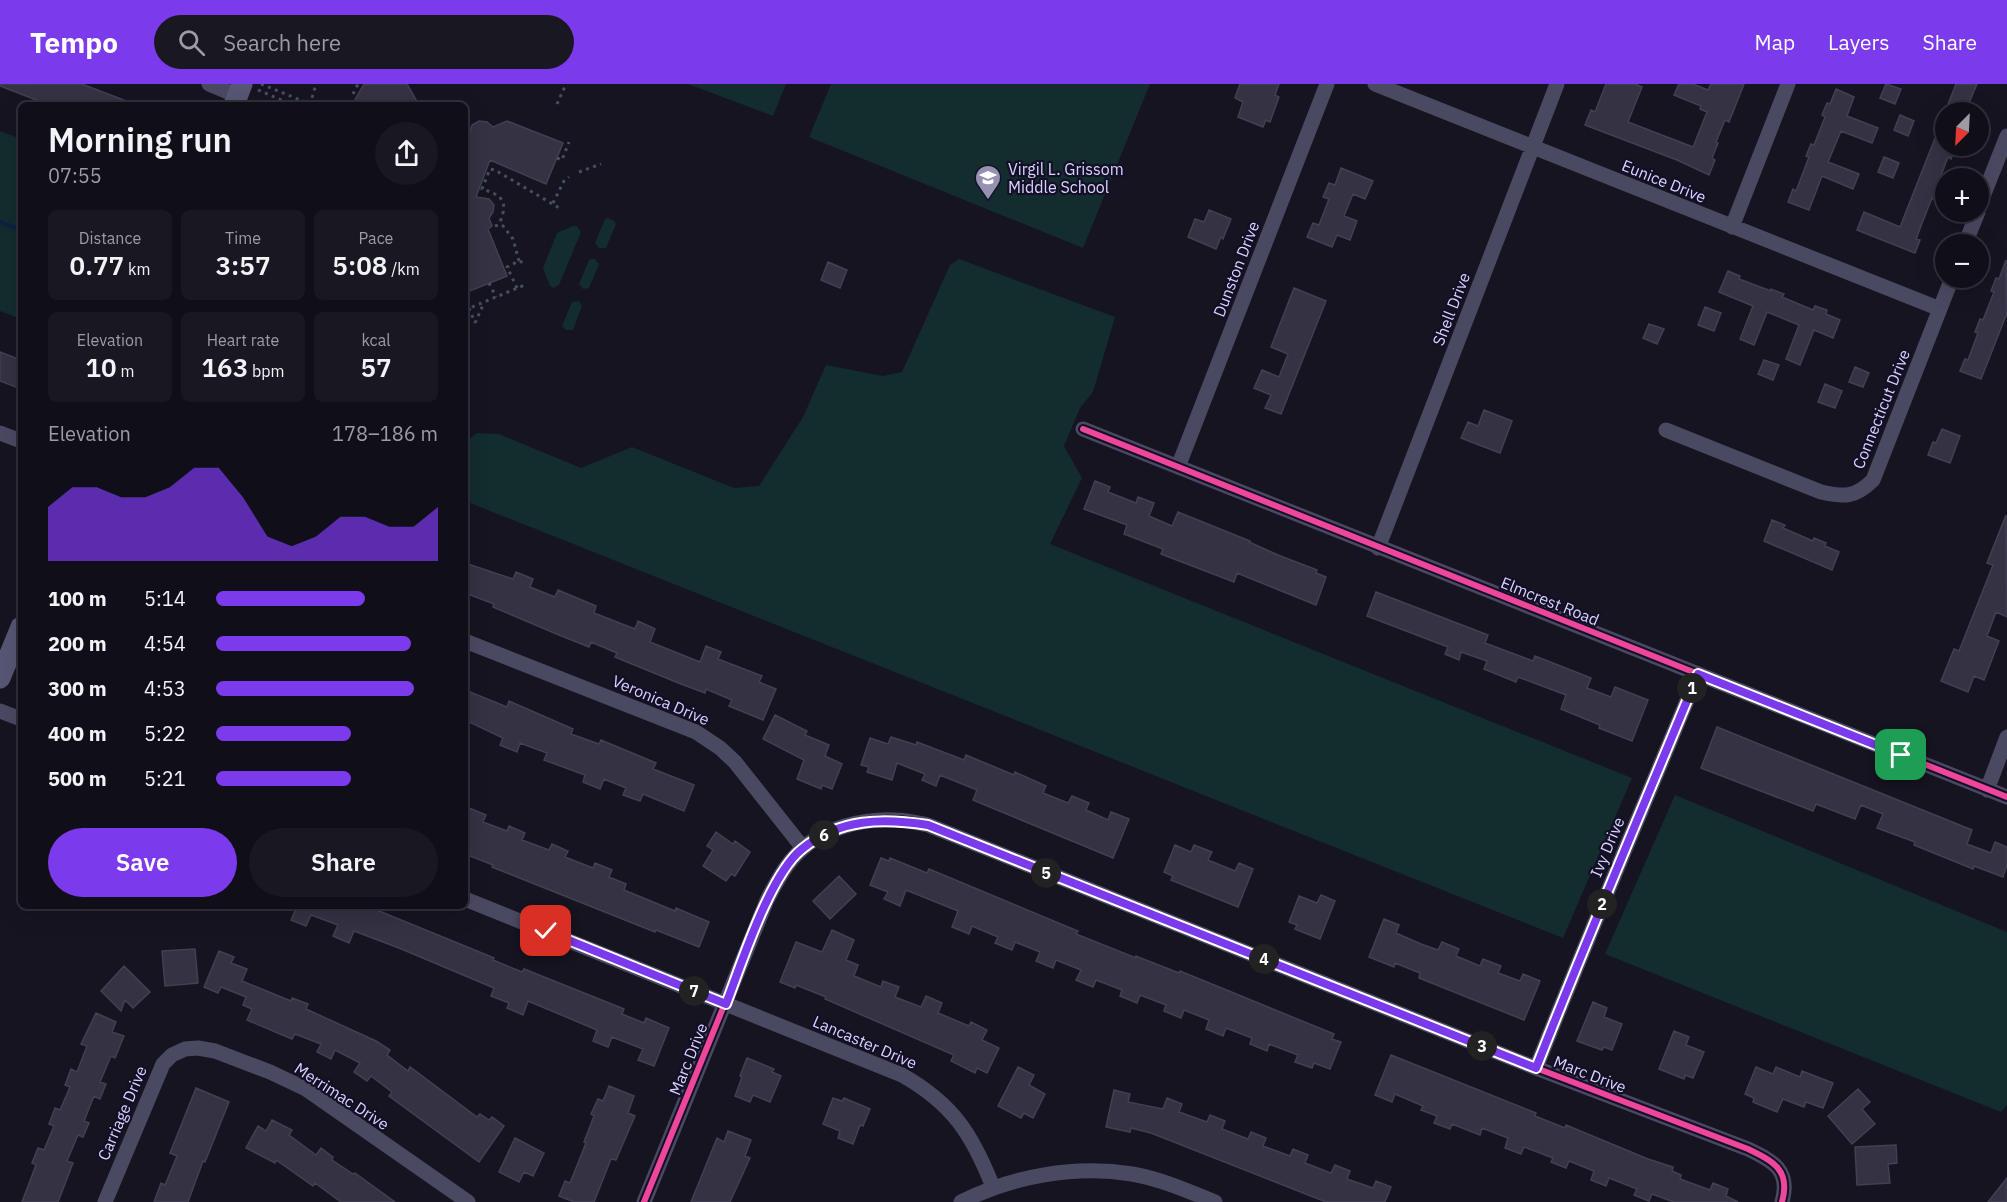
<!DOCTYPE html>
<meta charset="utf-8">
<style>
body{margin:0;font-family:"IBM Plex Sans",sans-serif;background:#191822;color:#f1f3f6;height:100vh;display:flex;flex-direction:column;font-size:22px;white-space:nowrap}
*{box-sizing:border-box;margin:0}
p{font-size:20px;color:#9c9ca2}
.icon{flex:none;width:33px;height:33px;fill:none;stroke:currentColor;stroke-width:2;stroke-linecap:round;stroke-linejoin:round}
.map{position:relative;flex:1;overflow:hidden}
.details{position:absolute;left:18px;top:18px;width:450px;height:807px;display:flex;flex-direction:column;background:#100f19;border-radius:9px;box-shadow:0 6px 24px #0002,0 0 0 2px #302f38}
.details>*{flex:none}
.needle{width:39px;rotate:204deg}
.tools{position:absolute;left:1935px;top:18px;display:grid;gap:12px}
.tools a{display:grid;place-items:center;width:54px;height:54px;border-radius:50%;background:#100f19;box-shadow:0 6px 24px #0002,0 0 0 2px #302f38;font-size:30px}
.pin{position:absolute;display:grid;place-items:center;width:51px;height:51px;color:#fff;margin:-26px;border-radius:12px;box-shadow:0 3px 9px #0006}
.km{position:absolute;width:30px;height:30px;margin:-15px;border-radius:50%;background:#222;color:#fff;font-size:16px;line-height:30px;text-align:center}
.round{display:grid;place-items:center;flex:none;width:63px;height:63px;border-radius:32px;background:#191822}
.headline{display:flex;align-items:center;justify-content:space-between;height:102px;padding:0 30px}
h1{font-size:33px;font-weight:600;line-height:45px}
.figures{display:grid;grid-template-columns:repeat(3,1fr);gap:9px;height:102px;padding:6px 30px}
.figures div{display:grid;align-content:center;border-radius:9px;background:#191822;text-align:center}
.figures b{font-size:26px;font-weight:600}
.figures small{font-size:16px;font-weight:400}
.figures p{font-size:16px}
.chart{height:168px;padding:12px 30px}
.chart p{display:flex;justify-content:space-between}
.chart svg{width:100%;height:108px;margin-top:6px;fill:#7c3aed;opacity:.7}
.primary-button{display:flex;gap:12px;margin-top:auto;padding:12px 30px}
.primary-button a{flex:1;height:69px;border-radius:36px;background:#7c3aed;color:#fff;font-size:24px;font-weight:600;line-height:69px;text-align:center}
.primary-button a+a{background:#191822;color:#f1f3f6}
ul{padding:0 30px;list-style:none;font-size:20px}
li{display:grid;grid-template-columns:96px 72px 1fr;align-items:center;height:45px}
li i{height:15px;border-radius:8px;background:#7c3aed}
header{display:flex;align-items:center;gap:36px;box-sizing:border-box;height:84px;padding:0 30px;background:#7c3aed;color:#fff}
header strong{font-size:28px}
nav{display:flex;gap:33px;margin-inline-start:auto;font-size:21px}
.search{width:420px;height:54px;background:#191822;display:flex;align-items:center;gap:15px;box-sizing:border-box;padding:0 21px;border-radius:33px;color:#9c9ca2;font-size:22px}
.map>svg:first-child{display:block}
.green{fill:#132c2d}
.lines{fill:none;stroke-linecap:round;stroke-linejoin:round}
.stream{stroke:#0d2144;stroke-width:4.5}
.building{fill:#343243;stroke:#433f54;stroke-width:1.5}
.path{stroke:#44505f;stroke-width:3;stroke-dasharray:3 4.5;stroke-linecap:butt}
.minor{stroke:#4a4962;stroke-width:15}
.secondary{stroke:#575674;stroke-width:21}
.cycleway-casing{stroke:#130f26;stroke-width:10}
.cycleway{stroke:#ed469a;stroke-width:6}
.route-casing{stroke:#fff;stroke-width:12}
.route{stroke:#7c3aed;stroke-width:8}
.labels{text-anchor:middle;stroke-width:4.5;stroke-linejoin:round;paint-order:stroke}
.poi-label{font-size:16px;fill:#d9d4ff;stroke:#130f26;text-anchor:start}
.street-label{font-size:16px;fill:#d9d4ff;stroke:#130f26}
</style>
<header>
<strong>Tempo</strong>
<div class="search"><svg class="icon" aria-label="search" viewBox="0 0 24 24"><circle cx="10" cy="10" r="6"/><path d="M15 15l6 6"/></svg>Search here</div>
<nav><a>Map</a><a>Layers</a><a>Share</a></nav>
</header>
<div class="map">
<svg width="2007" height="1118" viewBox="0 0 2007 1118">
<rect width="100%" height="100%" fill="#161421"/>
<path class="green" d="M688,0h98l-13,32z
M831,0h319l-67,164 -274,-111z
M0,47l21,8v180l-21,-8z
M608,134l6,3 2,3 -10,24h-7l-4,-5 10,-24z
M573,142h4l4,6 -22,53 -5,3 -4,-2 -7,-18 14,-35z
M591,175h4l4,5 -10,24 -6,1 -4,-5 10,-24z
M959,175l156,58 -22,75 -13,16 -16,38 18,32 -32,66 582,234 -69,160 -1098,-437v-62l3,1 9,-7 22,1 82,34 51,-21 102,41 25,-2 44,-69 23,-52 57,11 19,-4 48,-107z
M579,217l3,5 -9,24h-7l-4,-4 10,-24z
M1675,711l332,137v173l-6,7 -396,-158z"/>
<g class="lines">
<path class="stream" d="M0,138l21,8"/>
</g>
<path class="building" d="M0,0h82l52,20 -85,1 -49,-19z
M364,0h43l12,21h-67z
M1240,0h39l-4,11 4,2 -9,25 -4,-2 -3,7 -25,-10 5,-15 -8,-4z
M1606,0h29l7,3 -14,35 65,25 14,-35 -7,-3 1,-3 -27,-11 5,-11h14l15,6 3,-6h33l-15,38 -4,-2 -9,22 2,1 -6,15 3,2 -6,15 -32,-15 -92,-35 6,-15 4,2z
M1886,0l15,5 -6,15 -15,-6z
M1956,0h21l-12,28h-20z
M1836,5l18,8 -7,19 31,12 -6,15 -31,-12 -13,31 31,12 -6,15 -31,-13 -13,34 -21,-8 5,-13 3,2 13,-34 -3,-1 5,-12 3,1 11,-28 -3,-2 5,-12 3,1z
M1945,29l1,33h10l-5,13 -3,-2 -11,29 3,1 -5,13 -3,-2 -6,15 -10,26 4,1 -5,13 -58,-23 7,-18 36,15z
M1900,31l14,6 -6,15 -14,-6z
M479,37l8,1 6,5 14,-6 56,22 -17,41 -56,-24 -14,37 13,2 5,6 -1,7 -4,6 3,8 -4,3 19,47 -42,17v-154l3,-2 4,-12z
M1884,73l15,6 -6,15 -15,-6z
M1341,84l32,13 -8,18 -12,-5 -9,22 13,5 -7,19 -13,-5 -5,12 -25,-10 6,-14 6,2 10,-26 -6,-2 6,-14 6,2z
M1209,126l22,9 -8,20 -2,-2 -5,12 -28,-12 7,-18 9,3z
M2006,176l1,53 -26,66 -21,-8 5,-12 3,1 10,-27 -3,-1 5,-13 3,1 11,-28 -3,-1 5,-13 3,1z
M828,178l19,8 -7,18 -19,-8z
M1728,187l12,5 -1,3 32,12v-2l13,5 -2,3 31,13 2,-4 12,4 -1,4 14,6 -7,18 -19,-8 -14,35 -14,-6 13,-34 -32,-13 -13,33 -14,-6 13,-33 -34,-14z
M1294,204l32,13 -45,113 -16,-6 6,-13 -17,-7 8,-18 17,7 9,-23 -17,-7z
M1705,223l16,6 -7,18 -16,-6z
M1649,240l15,5 -7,15 -14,-6z
M0,268l21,8v29l-21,-8z
M1764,276l15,5 -6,15 -15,-6z
M1855,283l14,6 -6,14 -14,-5z
M1825,300l17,7 -7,17 -17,-6z
M1484,326l28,11 -12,32 -39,-15 7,-16 10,4z
M1942,345l18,7 -10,27 -22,-8 5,-13 3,1z
M1095,397l15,6 -2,5 28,11 2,-6 16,6 -5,13 23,10 6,-14 72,29 -1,1 29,13 39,15 -1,3 10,4 -10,28 -79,-32 -3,9 -73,-28 2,-5 -39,-15 3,-9 -43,-16z
M2006,431l1,102 -11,-5 -9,24 12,5 -15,39 -10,-4 -6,16 -27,-11 13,-32 5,2 34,-86 -6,-2z
M1772,436l13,5 -2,3 30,13 1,-3 12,5 -1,3 14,6 -7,18 -68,-29z
M465,479l48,16 3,-7 17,7 -3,8 25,10 3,-7 38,16 -2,7 41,16 3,-8 17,8 -5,13 50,20 6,-16 15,6 -3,7 44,17 -3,6 17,7 -13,31 -34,-14 3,-6 -26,-11 -1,4 -24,-9 -66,-27 2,-4 -26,-11 -2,5 -30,-12 -66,-28 1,-3 -29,-11z
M1376,508l112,43 -3,8 48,18 2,-5 56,22 -4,10 24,9 4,-10 33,13 -16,41 -33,-13 1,-3 -39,-16 5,-14 -48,-18 -2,5 -32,-13 3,-8 -26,-9 -2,8 -14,-6 3,-7 -81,-31z
M465,606l42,17 2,-6 64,28 -2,5 28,10 2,-4 55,23 -3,6 41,16 -10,26 -41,-17 -3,7 -17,-6 3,-7 -22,-9 -4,10 -17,-7 2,-7 -41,-15 3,-7 -27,-10 -3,9 -17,-7 3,-7 -38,-18z
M775,631l32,16 -2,4 24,10 -4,11 17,8 -10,25 -10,-4 -1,4 -24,-10 7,-19 -41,-21z
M1717,643l255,103 -5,14 24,9 4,-11 12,5v18l-4,12 -29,-11 -1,3 -27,-11 -32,-13 1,-3 -38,-14 6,-14 -22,-9 -6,14 -39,-15 -3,7 -112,-43z
M891,653l25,8 1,-3 47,18 2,-5 48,20 1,-3 31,14 -3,7 25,10 4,-7 17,7 -3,7 22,10 3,-8 18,7 -16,39 -140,-58 4,-10 -37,-15 -4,11 -14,-6 3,-6 -28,-11 -5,17 -25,-8 2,-5 -8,-2 9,-27 18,6z
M469,724l17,7 -3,7 24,9 2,-5 16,7 -3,7 27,10 3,-6 16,7 -3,6 28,11 2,-5 17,7 -3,7 17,7 -2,6 51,21 1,-3 33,14 -10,25 -43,-17 -1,2 -163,-65 1,-2 -28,-11v-35z
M716,748l17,12 2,-3 15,11 -15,24 -4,-2 -5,7 -23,-15 10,-16 -6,-4z
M1175,761l16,7 3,-7 18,7 -4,8 27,11 4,-8 14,6 -15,38 -67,-27 2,-4 -9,-4z
M881,774l8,3 1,-3 37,15 2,-4 149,62 -2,3 60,24v-2l43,17 1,-2 154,63 -2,5 9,3 -11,27 -16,-6 -2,5 -17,-6 3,-7 -29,-11 -2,7 -17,-7 2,-6 -26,-10 -3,8 -17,-7 3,-9 -25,-10 -3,8 -17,-7 2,-6 -26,-10 -3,8 -17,-7 2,-6 -26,-10 -3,7 -17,-7 5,-10 -25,-10 -3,8 -17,-7 4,-9 -25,-10 -3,8 -17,-7 3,-6 -26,-11 -3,8 -17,-7 6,-16 -52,-21 -6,16 -16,-7 4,-7 -18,-7z
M839,792l17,18 -26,25 -17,-18z
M1321,811l14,6 -15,38 -25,-10 2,-4 -8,-3 10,-26 18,7z
M291,822h76l127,52 -1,2 29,12 2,-3 100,40 -2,5 22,9 2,-5 23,10 -15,38 -16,-6 5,-11 -31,-12 -4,10 -15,-6 4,-11 -69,-29 -5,14 -16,-7 2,-5 -18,-7 3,-8 -95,-40 -45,-17 -5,12 -16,-7 5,-11 -27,-10 -5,11 -15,-6 5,-11z
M1384,835l15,6 -3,8 25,11 17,6 4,-8 17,7 -3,7 24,10 3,-7 18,7 -3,7 22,8 3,-7 17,7 -16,39 -105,-42 1,-5 -25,-10 -1,4 -25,-10z
M832,846l22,10 -8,20 12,5 -4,11 27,11 2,-6 16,6 -4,10 26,10 5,-11 16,7 -4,10 31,13 2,-4 16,8 -5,10 17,8 -12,25 -10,-5 -2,5 -24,-12 3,-6 -129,-56 1,-2 -30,-12 -1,3 -15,-6 16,-40 26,10z
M195,865l3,34 -33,3 -3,-35z
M219,867l15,6 -3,6 16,6 -5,12 49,20 1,-3 16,6 -2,5 70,32 14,9 -3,5 21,16 2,-4 67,50 3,-3 9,6 3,-3 12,9 -25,36 -90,-66 3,-4 -21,-16 -4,5 -13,-9 6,-9 -25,-13 -4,9 -14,-7 4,-8 -26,-10 -3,5 -45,-19 5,-11 -9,-4 3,-8 -25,-10 -3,6 -14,-6z
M124,882l26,26 -17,16 -8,-8 -4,11 -20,-20z
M1593,918l14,6 -3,9 18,7 -10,26 -8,-3 -2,3 -25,-9z
M96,929l20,9 -4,10 12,4 -9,22 -4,-2 -11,26 6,2 -6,15 -6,-3 -10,25 5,2 -6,14 -5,-2 -11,26 6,2 -15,39h-36l14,-37 -4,-2 6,-15 6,2 10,-24 -5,-2 6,-16 5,2 10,-23 -5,-2 6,-16 6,3 10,-26 -6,-2z
M1674,947l15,6 -3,8 18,7 -11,26 -8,-3 -1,4 -25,-10z
M1391,971l145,58 -1,3 30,12 1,-3 82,34 25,8 -1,4 9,4 -1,4 30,11 3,-7 15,6 -2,7 12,6h-64l-22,-8 -3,7 -15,-6 3,-6 -28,-11 -3,8 -15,-6 3,-9 -25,-10 -3,7 -15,-6 2,-4 -29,-11 -3,7 -16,-6 3,-10 -26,-10 -2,7 -28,-11 -2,5 -16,-6 3,-7 -16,-6 2,-4 -28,-12 -3,8 -17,-7z
M747,974l27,11 -2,3 9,4 -11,26 -17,-7 -3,7 -15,-6 7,-19 -2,-1z
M1018,983l16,8 -5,10 16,9 -12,24 -9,-5 -3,5 -23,-12z
M1756,983l17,7 3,-7 24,10 2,-6 31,12 -10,25 -17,-6 -2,5 -21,-8 -6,13 -24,-10 1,-4 -9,-4z
M609,1002l25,10 -6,17 7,3 -19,44 -5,-1 -17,43h-20l-15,-6 6,-15 5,2 16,-40 -2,-1 10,-26 -3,-2 7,-15 5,2z
M196,1004l33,14 -24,60 -2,-1 -15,41h-34l7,-19 4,2 12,-29 -7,-3z
M1858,1005l12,13 -8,7 13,15 -23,20 -24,-28z
M1114,1006l16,4 -2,8 35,7 4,-11 15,6 -3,8 28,10 3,-7 15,6 -3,8 26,10 3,-7 15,6 -3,8 27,10 3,-7 15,6 -3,8 26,10 4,-8 15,6 -3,8 26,9 3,-7 15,6 -6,15h-59l-175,-69 -20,-5 -1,4 -24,-5z
M833,1014l9,3 2,-3 26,11 -7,17 -3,-1 -7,19 -15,-6 2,-7 -17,-7z
M272,1036l20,10 -3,5 27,20 5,-7 12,9 -1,3 21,14 2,-1 40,29h-54l-26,-19 -2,3 -37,-26 -1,3 -29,-15 12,-22 8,5z
M728,1047l23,9 -6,16 5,2 -20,44h-39l26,-64 7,4z
M515,1054l29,15 -11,23 -9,-4 -5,10 -20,-10z
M1896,1061l1,18 -9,1 2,19 -33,2 -2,-38z
M2007,1094v24h-19z"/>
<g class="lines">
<path class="path" d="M261,0l49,20
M258,6l35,15
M353,10l5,-10
M557,20l9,-20
M310,21l6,-21
M557,74l5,2 7,-18
M579,88l22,-8
M553,119l11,-22 5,-4
M495,142l6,-2
M519,177l-6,-22 -13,-17c9,-22 1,-27 -18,-33l8,-20 5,1 66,39
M489,199l7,14
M517,204l-10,-21 12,-6 5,2
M469,224l6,15
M465,226l62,-26
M475,239l8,-18 -1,-2"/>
<path class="minor" d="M209,0l29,12
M1375,0l565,225
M1978,125l29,-73
M1732,143l56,-143
M1965,160l13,-32
M1083,345l924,368
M1666,346l155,62c23,5 34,6 52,-12l79,-202
M0,349l21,8
M1178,383l149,-383
M1378,464l179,-464
M465,557l231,91 24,16 15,14 68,86
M0,627l21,8
M1987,706l20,-53
M465,815l437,176c51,29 70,59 91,112
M1536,984c52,-132 108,-263 162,-394
M105,1118l58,-138 9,-9 13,-6 13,-1 17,3 55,21 36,17 162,113
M644,1118l123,-302c9,-17 19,-37 34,-50 23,-22 63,-32 95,-30 11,0 22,3 32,5l608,243 212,81c25,12 43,21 34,53
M961,1118c51,-26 114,-37 171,-28 29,5 56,17 83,28"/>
<path class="secondary" d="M234,21l8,-21
M0,594l21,-51"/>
<defs>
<path id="cycleway" d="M1083,345l924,368
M644,1118l123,-302c9,-17 19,-37 34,-50 23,-22 63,-32 95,-30 11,0 22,3 32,5l608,243 212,81c25,12 43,21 34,53"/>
</defs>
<use href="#cycleway" class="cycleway-casing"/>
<use href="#cycleway" class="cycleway"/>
</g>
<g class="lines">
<defs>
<path id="route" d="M546,847l180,73c15,-39 44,-130 76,-155 38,-31 81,-31 126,-24l608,243c52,-132 108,-263 162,-394l203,81"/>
</defs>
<use href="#route" class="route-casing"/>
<use href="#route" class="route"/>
</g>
<defs>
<symbol id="school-pin" viewBox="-11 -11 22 30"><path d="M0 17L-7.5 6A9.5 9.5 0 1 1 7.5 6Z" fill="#9591b1" stroke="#130f26"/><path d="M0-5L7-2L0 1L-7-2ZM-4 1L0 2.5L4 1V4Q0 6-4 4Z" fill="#fff"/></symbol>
</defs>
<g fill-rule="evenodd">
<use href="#school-pin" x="973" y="79" width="30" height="40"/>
</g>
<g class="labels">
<g class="poi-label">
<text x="1008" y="91">Virgil L. Grissom<tspan x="1008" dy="18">Middle School</tspan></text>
</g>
<g class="street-label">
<text transform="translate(1664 97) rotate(22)" y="6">Eunice Drive</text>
<text transform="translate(1236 185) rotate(-69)" y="6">Dunston Drive</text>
<text transform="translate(1451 225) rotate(-69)" y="6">Shell Drive</text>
<text transform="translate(1881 325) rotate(-68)" y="6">Connecticut Drive</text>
<text transform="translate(1550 517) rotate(22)" y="6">Elmcrest Road</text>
<text transform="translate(661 616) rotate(23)" y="6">Veronica Drive</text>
<text transform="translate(1607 763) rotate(-67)" y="6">Ivy Drive</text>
<text transform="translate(865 958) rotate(23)" y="6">Lancaster Drive</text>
<text transform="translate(688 975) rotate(-68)" y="6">Marc Drive</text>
<text transform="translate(1590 990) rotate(21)" y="6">Marc Drive</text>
<text transform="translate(342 1012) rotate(33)" y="6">Merrimac Drive</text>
<text transform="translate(122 1029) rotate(-67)" y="6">Carriage Drive</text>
</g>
</g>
</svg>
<div class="tools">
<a><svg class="needle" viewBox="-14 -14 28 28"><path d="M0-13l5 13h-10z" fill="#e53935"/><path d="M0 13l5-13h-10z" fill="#9c9ca2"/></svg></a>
<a>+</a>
<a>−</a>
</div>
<div class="pin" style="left:1901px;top:671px;background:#1e9e55"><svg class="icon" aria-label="arrive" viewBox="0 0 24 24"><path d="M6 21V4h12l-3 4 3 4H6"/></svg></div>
<div class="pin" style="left:546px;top:847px;background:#d93025"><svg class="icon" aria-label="check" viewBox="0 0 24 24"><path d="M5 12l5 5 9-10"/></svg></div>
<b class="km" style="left:1692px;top:604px">1</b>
<b class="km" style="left:1602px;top:820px">2</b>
<b class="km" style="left:1482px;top:962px">3</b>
<b class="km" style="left:1264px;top:875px">4</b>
<b class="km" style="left:1046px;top:789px">5</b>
<b class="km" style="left:824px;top:751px">6</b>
<b class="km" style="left:694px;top:907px">7</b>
<section class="details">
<div class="headline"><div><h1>Morning run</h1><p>07:55</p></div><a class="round"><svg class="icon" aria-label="share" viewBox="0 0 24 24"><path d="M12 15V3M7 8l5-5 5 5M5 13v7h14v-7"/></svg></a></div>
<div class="figures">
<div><p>Distance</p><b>0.77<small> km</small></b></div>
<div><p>Time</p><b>3:57</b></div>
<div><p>Pace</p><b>5:08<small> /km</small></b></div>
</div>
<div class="figures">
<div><p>Elevation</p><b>10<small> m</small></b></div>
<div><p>Heart rate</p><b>163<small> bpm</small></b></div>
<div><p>kcal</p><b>57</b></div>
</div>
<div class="chart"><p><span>Elevation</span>178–186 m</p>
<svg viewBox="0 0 160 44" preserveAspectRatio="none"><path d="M0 44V22L10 14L20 14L30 18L40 18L50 14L60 6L70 6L80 18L90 34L100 38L110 34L120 26L130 26L140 30L150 30L160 22V44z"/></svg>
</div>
<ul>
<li><b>100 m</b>5:14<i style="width:67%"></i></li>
<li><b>200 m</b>4:54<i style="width:88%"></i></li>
<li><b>300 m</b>4:53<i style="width:89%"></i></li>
<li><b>400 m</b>5:22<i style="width:61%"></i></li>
<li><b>500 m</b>5:21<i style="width:61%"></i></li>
</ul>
<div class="primary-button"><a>Save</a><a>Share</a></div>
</section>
</div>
